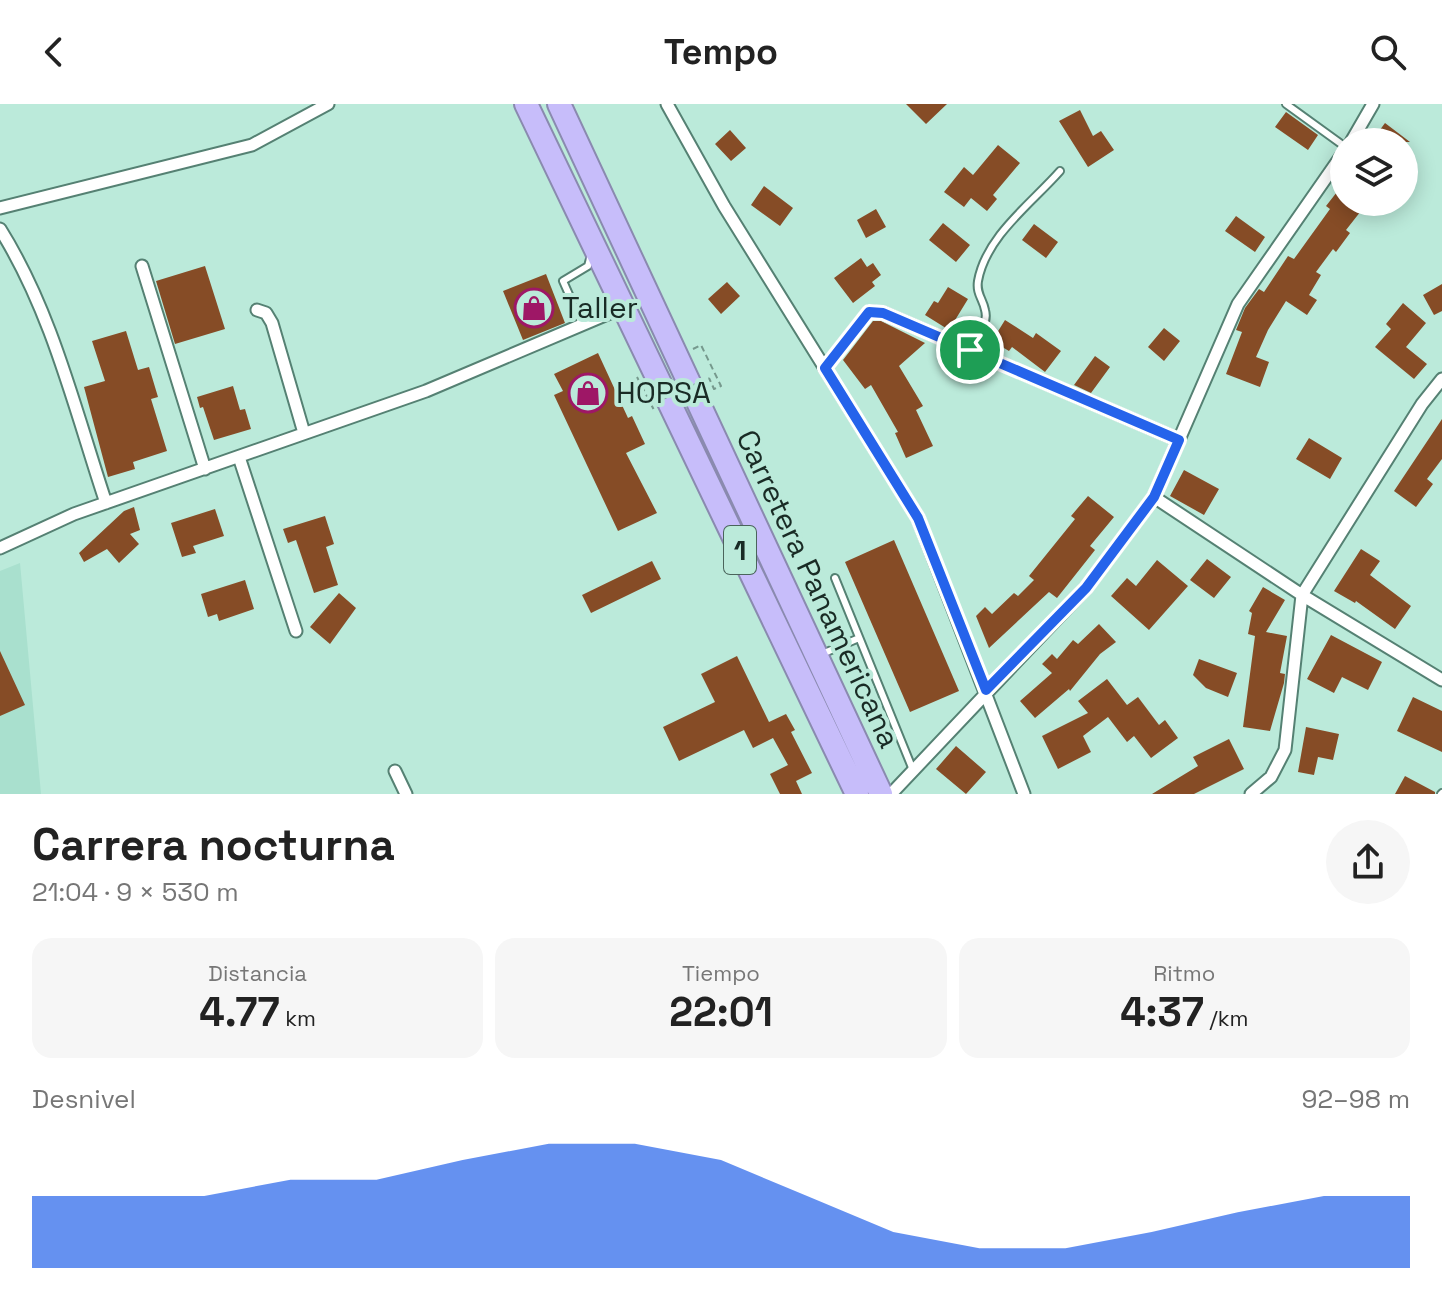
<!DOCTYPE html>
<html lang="es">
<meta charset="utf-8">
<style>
body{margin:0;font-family:"Space Grotesk",sans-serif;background:#f6f6f6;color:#222;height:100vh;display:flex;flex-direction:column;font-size:30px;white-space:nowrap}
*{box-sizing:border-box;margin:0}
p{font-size:26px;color:#767676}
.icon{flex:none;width:44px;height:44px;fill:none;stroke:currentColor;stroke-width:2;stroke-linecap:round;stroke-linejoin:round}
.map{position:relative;height:690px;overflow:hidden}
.panel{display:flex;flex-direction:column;background:#fff;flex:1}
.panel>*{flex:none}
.fabs{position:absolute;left:1330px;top:24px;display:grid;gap:16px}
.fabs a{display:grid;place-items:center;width:88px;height:88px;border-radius:50%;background:#fff;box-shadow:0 4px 20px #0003;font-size:40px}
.pin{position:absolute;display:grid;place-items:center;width:68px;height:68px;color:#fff;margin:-34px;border:4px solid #fff;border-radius:50%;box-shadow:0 2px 8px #0007}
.round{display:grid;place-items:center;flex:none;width:84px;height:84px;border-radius:42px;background:#f6f6f6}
.overview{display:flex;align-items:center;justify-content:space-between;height:136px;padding:0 32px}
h1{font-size:44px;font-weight:700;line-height:60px}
.stats{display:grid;grid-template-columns:repeat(3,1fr);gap:12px;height:136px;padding:8px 32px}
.stats div{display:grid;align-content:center;border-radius:20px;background:#f6f6f6;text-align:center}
.stats b{font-size:40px;font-weight:700}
.stats small{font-size:22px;font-weight:400}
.stats p{font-size:22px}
.chart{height:224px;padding:16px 32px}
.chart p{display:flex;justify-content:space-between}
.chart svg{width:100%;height:144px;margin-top:8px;fill:#2563eb;opacity:.7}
header{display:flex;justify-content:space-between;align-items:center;height:104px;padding:0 32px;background:#fff;font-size:36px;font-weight:700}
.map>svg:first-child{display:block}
.built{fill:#a9e0ce}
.building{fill:#864c26}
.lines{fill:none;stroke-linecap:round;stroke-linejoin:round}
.lane-casing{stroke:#558173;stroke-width:10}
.street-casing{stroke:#558173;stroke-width:15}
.highway-casing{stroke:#8a8aaf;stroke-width:26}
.path{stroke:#76998d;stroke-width:2;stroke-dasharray:6 4;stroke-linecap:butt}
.lane{stroke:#fff;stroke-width:6}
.street{stroke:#fff;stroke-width:11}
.highway{stroke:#c7bdfa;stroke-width:22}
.path-bridge{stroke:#76998d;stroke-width:2;stroke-dasharray:6 4;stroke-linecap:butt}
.route-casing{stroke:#fff;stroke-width:16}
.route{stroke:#2563eb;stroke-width:10}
.labels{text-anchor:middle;stroke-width:8;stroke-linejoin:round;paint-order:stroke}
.shield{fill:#bbeada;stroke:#4a645b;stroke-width:2}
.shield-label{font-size:28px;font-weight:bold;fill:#192b25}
.poi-label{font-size:30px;fill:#192b25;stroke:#bbeada;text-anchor:start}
.street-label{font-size:30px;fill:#192b25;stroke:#bbeada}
</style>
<header><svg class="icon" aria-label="back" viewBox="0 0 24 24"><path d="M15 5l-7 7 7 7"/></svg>Tempo<svg class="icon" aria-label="search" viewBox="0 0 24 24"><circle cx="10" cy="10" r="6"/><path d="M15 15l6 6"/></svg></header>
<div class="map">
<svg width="1442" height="690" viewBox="0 0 1442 690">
<rect width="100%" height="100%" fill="#bbeada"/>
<path class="built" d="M20,459l21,231h-41v-223z"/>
<path class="building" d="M906,0h41l-21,20z
M1080,6l13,26 8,-5 13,19 -26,17 -29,-46z
M1286,8l32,23 -10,15 -33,-23z
M1385,19l25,19h-39z
M730,26l16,18 -15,13 -16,-17z
M998,41l22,18 -27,32 4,4 -10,12 -16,-13 -7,9 -20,-15 20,-25 9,8z
M1344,79v19h24l-22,28 4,3 -14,19 -3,-3 -17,23 5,3 -12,20 8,5 -10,15 -21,-14 -18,29 -12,27 13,5 -9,25 -34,-13 16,-42 -6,-2 9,-22 14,-19 5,3 24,-36 6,3 36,-50 -4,-3z
M764,82l29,22 -13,18 -29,-21z
M876,105l10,18 -20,11 -9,-18z
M1236,112l29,21 -10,15 -30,-21z
M943,119l27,22 -14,17 -27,-22z
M1034,120l24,18 -12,16 -24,-18z
M861,154l6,9 6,-4 8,12 -9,7 3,4 -22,17 -19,-25z
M205,162l20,63 -50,15 -19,-63z
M546,170l19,49 -42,17 -20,-49z
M727,178l13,14 -19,18 -13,-15z
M1442,180v27l-8,4 -11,-20z
M948,183l20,12 -19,31 -24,-15 9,-14 4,2z
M1403,199l23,20 -20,24 21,17 -13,15 -39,-32 16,-18 -5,-5z
M1005,216l28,18 3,-5 25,18 -16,21 -33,-25 -3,4 -17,-10z
M873,217h8l44,22 -26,23 24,40 -7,4 17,36 -27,12 -11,-25 3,-1 -27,-47 -6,4 -22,-29z
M1164,224l16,13 -16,20 -16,-14z
M126,227l12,39 11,-3 9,30 -7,2 16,52 -34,11 2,7 -27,8 -24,-90 21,-6 -13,-40z
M598,249l30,65 4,-2 13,28 -19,9 31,60 -39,18 -64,-136 9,-4 -9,-17z
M1095,252l15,11 -19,26 -17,-8z
M233,282l7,24 5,-1 6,20 -37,11 -11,-33 -3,1 -3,-11z
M1442,315v40l-15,20 6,5 -17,23 -22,-16z
M1309,334l33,20 -12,21 -34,-20z
M1184,366l35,19 -15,26 -34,-19z
M1088,392l26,21 -24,29 5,4 -38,48 -8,-6 -60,56 -13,-32 9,-9 7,7 22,-21 4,3 16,-16 -5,-4 46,-57 -4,-3z
M134,403l6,23 -10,4 9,10 -20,19 -12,-14 -23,13 -5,-9 45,-42z
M215,405l9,27 -31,10 3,7 -14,4 -11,-34z
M325,412l9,28 -8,3 12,38 -24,8 -18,-53 -8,3 -5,-14z
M894,436l65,151 -49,21 -65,-150z
M1361,445l19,12 -10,14 41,31 -16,23 -39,-28 -1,2 -21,-12z
M1207,455l24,18 -17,21 -24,-18z
M1157,456l31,26 -39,44 -38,-34 16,-18 9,8z
M652,457l9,18 -70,34 -9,-18z
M245,476l9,29 -35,12 -2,-7 -9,3 -7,-23z
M1263,483l22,13 -19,32 21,4 -7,37 5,1 -1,9 -14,48 -27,-4 12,-91 -7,-2 4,-21 -3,-2z
M339,489l17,15 -26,36 -20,-17z
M1099,520l17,18 -16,12 -30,37 -1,-2 -34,29 -15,-17 32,-28 -10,-9 10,-10 5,5 16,-19 5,4z
M1331,531l51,27 -14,28 -26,-13 -8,16 -27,-14z
M0,547l25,54 -25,11z
M737,552l32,66 17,-8 9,16 -4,2 21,41 -16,8 6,13h-22l-10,-20 18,-9 -15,-27 -20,10 -9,-18 -65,31 -16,-34 52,-25 -14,-28z
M1199,555l38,14 -9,24 -22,-9 -13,-13z
M1107,575l20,26 11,-8 21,28 6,-5 13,18 -27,20 -17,-22 -7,6 -19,-25 -25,19 8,16 -33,17 -16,-33 46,-23 -10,-12z
M1413,593l29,14v41l-45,-21z
M1306,623l33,7 -6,26 -15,-3 -4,18 -16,-3z
M1229,635l15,30 -50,25h-42l46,-28 -5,-9z
M956,642l30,26 -20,22 -30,-25z
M1405,672l30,16v2h-40z"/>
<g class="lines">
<defs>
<path id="lane" d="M1286,0l58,42
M583,222l-20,-45 25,-15 3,-11
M970,246c7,-11 19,-26 15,-40 -2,-11 -9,-16 -7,-29 8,-45 54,-78 82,-110
M835,474l78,192
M822,550l37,-16
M1441,690l1,-1"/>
<path id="street" d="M667,0l57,102 194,312 106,276
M1351,38l22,-38
M0,104l252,-63 76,-41
M0,125c52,83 75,181 106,274
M142,162l63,203
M257,206l9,3 6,10 32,110
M825,264l44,-56 14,1 296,127
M239,353l57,174
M1154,393l148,98 140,85
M0,444l74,-34 352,-123 198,-84
M395,667l11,23
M891,690l195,-206 68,-91 84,-193 106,-152
M1251,690l20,-17 14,-27 17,-155 120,-191 20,-25"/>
<path id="highway" d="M526,0l331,690
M559,0l322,690"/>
</defs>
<use href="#lane" class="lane-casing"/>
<use href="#street" class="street-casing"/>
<use href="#highway" class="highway-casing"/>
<path class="path" d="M693,245l8,-4 20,41 -7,3 -5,-11
M637,273l17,33"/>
<use href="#lane" class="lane"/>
<use href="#street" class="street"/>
<use href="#highway" class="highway"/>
<path class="path-bridge" d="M654,299l55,-25"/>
</g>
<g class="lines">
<defs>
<path id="route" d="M869,208l14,1 296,127 -25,57 -68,91 -100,102 -68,-172 -93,-150z"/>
</defs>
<use href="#route" class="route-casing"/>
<use href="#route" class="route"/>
</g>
<defs>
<symbol id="shop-ring" viewBox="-11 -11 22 22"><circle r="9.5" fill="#bbeada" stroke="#9e1766" stroke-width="1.5"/><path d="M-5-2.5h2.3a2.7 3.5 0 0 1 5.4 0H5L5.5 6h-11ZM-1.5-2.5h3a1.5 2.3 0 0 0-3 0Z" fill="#9e1766"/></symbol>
</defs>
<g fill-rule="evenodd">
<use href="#shop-ring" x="512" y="182" width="44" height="44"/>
<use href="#shop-ring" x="566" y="267" width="44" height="44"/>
</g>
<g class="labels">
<rect class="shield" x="724" y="422" width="32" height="48" rx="6"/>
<g class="shield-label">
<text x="740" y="456">1</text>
</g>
<g class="poi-label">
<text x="562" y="214">Taller</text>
<text x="616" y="299">HOPSA</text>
</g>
<g class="street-label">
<text transform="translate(818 485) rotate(65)" y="10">Carretera Panamericana</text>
</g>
</g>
</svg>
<div class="fabs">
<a><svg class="icon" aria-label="layers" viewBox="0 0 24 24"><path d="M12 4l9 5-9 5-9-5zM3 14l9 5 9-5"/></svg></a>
</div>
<div class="pin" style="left:970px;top:246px;background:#1e9e55"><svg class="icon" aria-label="arrive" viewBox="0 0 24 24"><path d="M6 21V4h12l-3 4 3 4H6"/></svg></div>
</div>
<section class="panel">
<div class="overview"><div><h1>Carrera nocturna</h1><p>21:04 · 9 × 530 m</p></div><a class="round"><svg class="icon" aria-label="share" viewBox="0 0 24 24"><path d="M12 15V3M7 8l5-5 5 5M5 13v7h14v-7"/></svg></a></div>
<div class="stats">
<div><p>Distancia</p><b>4.77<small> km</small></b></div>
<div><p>Tiempo</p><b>22:01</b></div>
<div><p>Ritmo</p><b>4:37<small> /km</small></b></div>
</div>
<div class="chart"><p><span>Desnivel</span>92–98 m</p>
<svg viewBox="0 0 160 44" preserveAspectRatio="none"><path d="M0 44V22L10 22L20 22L30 17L40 17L50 11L60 6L70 6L80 11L90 22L100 33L110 38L120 38L130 33L140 27L150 22L160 22V44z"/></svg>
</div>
</section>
